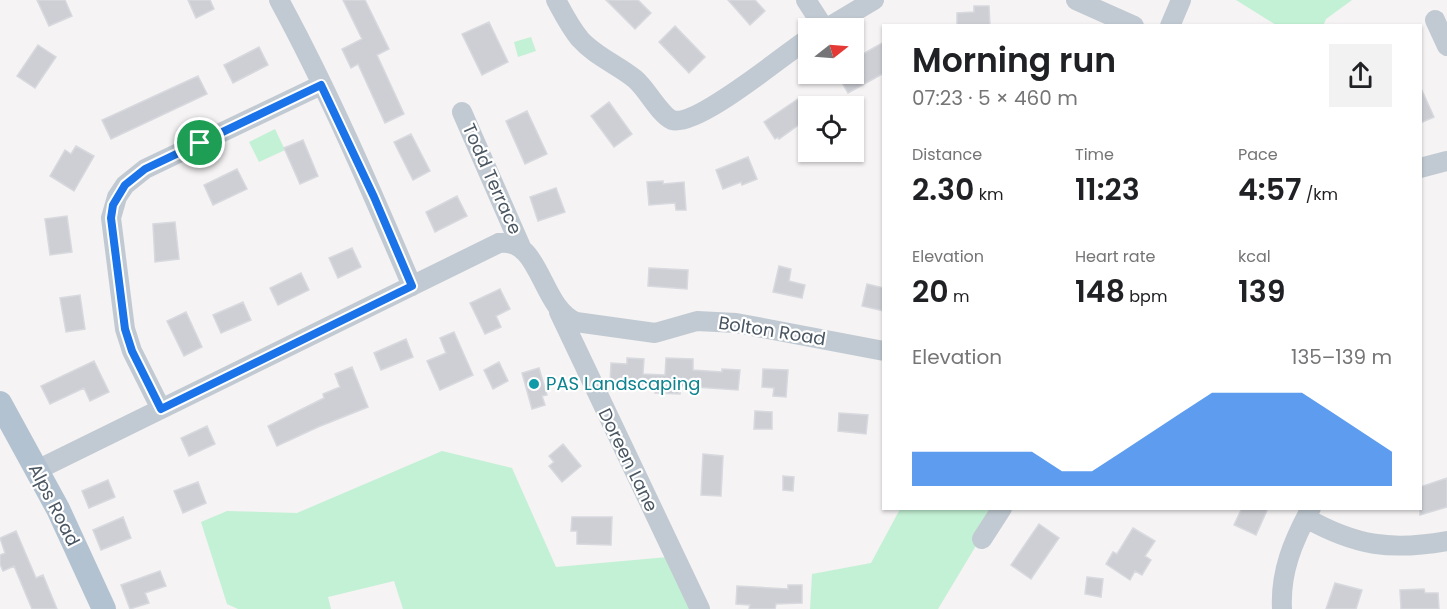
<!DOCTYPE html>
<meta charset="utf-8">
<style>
body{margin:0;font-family:Poppins,sans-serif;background:#f2f2f2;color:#202124;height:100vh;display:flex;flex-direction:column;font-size:22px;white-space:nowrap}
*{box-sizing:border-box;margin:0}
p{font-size:20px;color:#757577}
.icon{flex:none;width:33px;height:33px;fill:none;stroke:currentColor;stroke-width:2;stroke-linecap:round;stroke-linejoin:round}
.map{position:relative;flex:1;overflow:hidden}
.sheet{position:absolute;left:882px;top:24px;width:540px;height:486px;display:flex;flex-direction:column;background:#fff;border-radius:0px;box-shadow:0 2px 4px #0004}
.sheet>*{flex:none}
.needle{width:39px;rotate:73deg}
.buttons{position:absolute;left:798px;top:18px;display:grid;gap:12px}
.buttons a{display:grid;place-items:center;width:66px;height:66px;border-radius:0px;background:#fff;box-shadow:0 2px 4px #0004;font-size:30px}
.pin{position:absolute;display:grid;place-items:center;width:51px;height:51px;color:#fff;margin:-26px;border:3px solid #fff;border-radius:50%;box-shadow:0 2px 6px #0007}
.round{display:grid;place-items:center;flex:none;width:63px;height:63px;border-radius:0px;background:#f2f2f2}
.summary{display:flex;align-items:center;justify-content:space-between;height:102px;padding:0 30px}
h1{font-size:33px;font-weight:600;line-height:45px}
.metrics{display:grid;grid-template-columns:repeat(3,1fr);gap:9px;height:102px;padding:6px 30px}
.metrics div{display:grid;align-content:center}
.metrics b{font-size:30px;font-weight:600}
.metrics small{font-size:16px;font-weight:400}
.metrics p{font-size:16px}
.chart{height:168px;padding:12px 30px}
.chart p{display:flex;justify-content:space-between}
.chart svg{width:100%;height:108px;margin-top:6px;fill:#1a73e8;opacity:.7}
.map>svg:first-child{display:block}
.green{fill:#c3f1d5}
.building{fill:#cdcfd5;stroke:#d7d9de;stroke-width:1.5}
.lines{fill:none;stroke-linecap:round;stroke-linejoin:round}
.minor{stroke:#c1cad2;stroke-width:20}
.major{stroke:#b3c2d1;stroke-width:24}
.route-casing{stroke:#fff;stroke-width:12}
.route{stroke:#1a73e8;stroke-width:8}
.culture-dot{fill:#0f9aa8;stroke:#fff;stroke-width:2}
.labels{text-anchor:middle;stroke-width:4.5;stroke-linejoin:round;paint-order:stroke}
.street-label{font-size:18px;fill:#4a5661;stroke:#fff}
.culture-label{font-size:18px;fill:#0d838f;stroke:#fff;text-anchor:start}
</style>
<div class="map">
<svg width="1447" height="609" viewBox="0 0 1447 609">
<rect width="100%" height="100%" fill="#f5f3f3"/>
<path class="green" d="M1236,0h116l-26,19 -3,7 -47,-1z
M531,37l5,14 -18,6 -4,-15z
M275,129l10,21 -26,12 -10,-20z
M442,451l70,17 44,99 112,-10 28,52h-293l-9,-28 -66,16 3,12h-93l-11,-5 -26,-82 26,-11 70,2z
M900,509h98l-60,100h-128l2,-35 59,-11z"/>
<path class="building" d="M37,0h28l7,16 -23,10z
M188,0h22l4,9 -18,9z
M343,0h22l24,49 -12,6 27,59 -19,9 -27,-59 -7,4 -9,-19 20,-10z
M606,0h32l13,13 -16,16z
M728,0h27l10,11 -15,14z
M974,6h15l1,20h-33v-13l17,-1z
M489,22l19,40 -26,13 -20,-41z
M675,26l30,31 -16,16 -30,-31z
M884,42v31l-36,20 -11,-19h17v-15z
M38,45l18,12 -21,31 -18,-12z
M259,47l9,18 -35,18 -9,-18z
M198,76l9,18 -96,45 -9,-19z
M1420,86l14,31 -14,6z
M801,97l7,11v10l-29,21 -1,-2 -3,2 -11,-17z
M609,102l23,32 -18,13 -23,-31z
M527,111l20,43 -22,10 -19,-43z
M411,134l19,37 -17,9 -19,-38z
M303,140l15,36 -18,8 -16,-36z
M76,146l18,10 -20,35 -24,-15 15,-26 6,4z
M748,157l9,22 -15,6 -1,-3 -18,7 -7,-19z
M237,169l10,20 -34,16 -9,-20z
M663,181v3l21,-2 2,28h-10l-1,-7 -26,2 -2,-23z
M556,188l9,24 -27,9 -8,-24z
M457,196l10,20 -32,16 -9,-20z
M67,216l5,36 -22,3 -5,-36z
M175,222l4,37 -24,3 -2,-38z
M352,248l9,19 -23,11 -9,-20z
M779,266l12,3 -2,12 16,4 -3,13 -29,-6z
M649,268l39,2 -1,19 -39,-3z
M301,273l8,17 -31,15 -8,-17z
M867,284l17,4v23l-22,-5z
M500,289l10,20 -14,7 5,11 -16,7 -15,-31z
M80,295l5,34 -19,3 -6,-34z
M243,302l8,18 -30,13 -8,-18z
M186,312l16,35 -18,9 -17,-35z
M454,332l19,43 -33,15 -13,-29 19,-8 -6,-15z
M406,339l7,18 -32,13 -7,-17z
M627,358l17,1 -1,15 22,1 1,-17 27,1v11l29,2v-3l18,1 -2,20 -58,-4v8l-25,-1 1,-8 -46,-2 1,-20 16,1z
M94,361l15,31 -19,9 -6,-13 -34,16 -9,-18z
M499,362l9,19 -15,8 -9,-19z
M352,367l16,40 -50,20 -41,19 -9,-20 56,-28 -1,-4 17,-7 -5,-13z
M539,368l8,27 -5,1 3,9 -13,4 -10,-36z
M763,369l25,1 -2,27 -13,-1 1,-8 -12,-1z
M755,411l17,1v17h-18z
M839,413l29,2 -2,19 -28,-3z
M207,426l8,18 -26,12 -8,-18z
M563,444l18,22 -19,16 -13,-16 5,-4 -5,-6z
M703,454l20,2 -2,40 -20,-1z
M783,476l11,1 -1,14 -10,-1z
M1447,478v29l-27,8v-28z
M108,480l7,17 -26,11 -7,-17z
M198,482l8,21 -23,10 -9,-22z
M1242,508h26l-12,27 -22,-10z
M123,517l8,21 -30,12 -8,-20z
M572,517h40l-1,28 -34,-1v-13h-6z
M1039,524l20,14 -28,41 -20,-14z
M1133,528l22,13 -10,15 6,4 -9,15 -7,-4 -5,9 -24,-16 7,-12 4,2z
M16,531l20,47 7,-3 14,34h-25l-18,-43 -11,5 -3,-7v-9l5,-2 -5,-15z
M160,571l6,15 -21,7 4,10 -19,6 -9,-24z
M1087,577l16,2 -2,18 -16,-3z
M1335,583l27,7 -6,19h-30z
M788,585h14v18l-26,1 -1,5h-26l1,-4 -14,-1 1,-18 51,3z
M1424,589l1,4h13l1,16h-38l-1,-19z"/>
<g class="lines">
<path class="minor" d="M279,0c50,92 92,190 133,286
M556,0c7,13 14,27 24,39 15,17 38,26 55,40 12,10 25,36 37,41 25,8 112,-66 136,-81
M806,0l18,28
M1076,0l58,26
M1435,20l12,26
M1170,26l11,-26
M827,28l47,-28
M462,112l59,135
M1420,168l27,-7
M559,312l141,297
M161,409l-29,-58 -7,-22 -14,-111 6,-21 8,-12 20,-16 176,-84
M37,470l462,-227c42,-6 41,64 77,79l79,11 42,-12 39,2 148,28
M1306,518c50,28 85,33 141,23
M982,539l20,-31
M1282,609c-2,-37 11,-68 29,-101"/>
<path class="major" d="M0,403l58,106 46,100"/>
</g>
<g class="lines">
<defs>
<path id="route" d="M321,85l53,112 38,89 -251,123 -29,-58 -7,-22 -14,-111 2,-13 12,-20 20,-16z"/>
</defs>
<use href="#route" class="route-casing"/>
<use href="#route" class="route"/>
</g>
<circle class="culture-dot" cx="534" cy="384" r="6"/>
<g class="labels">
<g class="street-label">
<text transform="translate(492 179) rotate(66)" y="6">Todd Terrace</text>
<text transform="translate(772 331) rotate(9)" y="6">Bolton Road</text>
<text transform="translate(628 460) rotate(64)" y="6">Doreen Lane</text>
<text transform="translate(54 505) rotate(63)" y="6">Alps Road</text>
</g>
<g class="culture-label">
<text x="546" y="390">PAS Landscaping</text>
</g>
</g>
</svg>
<div class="buttons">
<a><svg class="needle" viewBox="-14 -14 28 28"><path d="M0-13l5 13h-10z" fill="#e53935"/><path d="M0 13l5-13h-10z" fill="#757577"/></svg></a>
<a><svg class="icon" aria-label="locate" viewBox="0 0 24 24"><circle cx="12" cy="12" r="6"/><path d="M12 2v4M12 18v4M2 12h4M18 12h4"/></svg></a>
</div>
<div class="pin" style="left:200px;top:143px;background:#1e9e55"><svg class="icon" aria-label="arrive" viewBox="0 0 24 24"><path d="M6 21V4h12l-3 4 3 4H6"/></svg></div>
<section class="sheet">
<div class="summary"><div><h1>Morning run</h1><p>07:23 · 5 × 460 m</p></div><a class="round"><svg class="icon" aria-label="share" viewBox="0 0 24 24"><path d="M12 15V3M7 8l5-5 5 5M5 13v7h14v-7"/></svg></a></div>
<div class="metrics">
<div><p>Distance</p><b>2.30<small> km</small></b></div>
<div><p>Time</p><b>11:23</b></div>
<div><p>Pace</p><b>4:57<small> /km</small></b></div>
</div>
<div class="metrics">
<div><p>Elevation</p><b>20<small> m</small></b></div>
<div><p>Heart rate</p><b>148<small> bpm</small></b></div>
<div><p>kcal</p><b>139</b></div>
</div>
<div class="chart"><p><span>Elevation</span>135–139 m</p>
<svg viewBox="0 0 160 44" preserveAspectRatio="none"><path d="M0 44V30L10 30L20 30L30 30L40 30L50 38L60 38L70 30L80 22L90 14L100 6L110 6L120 6L130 6L140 14L150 22L160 30V44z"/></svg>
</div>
</section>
</div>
